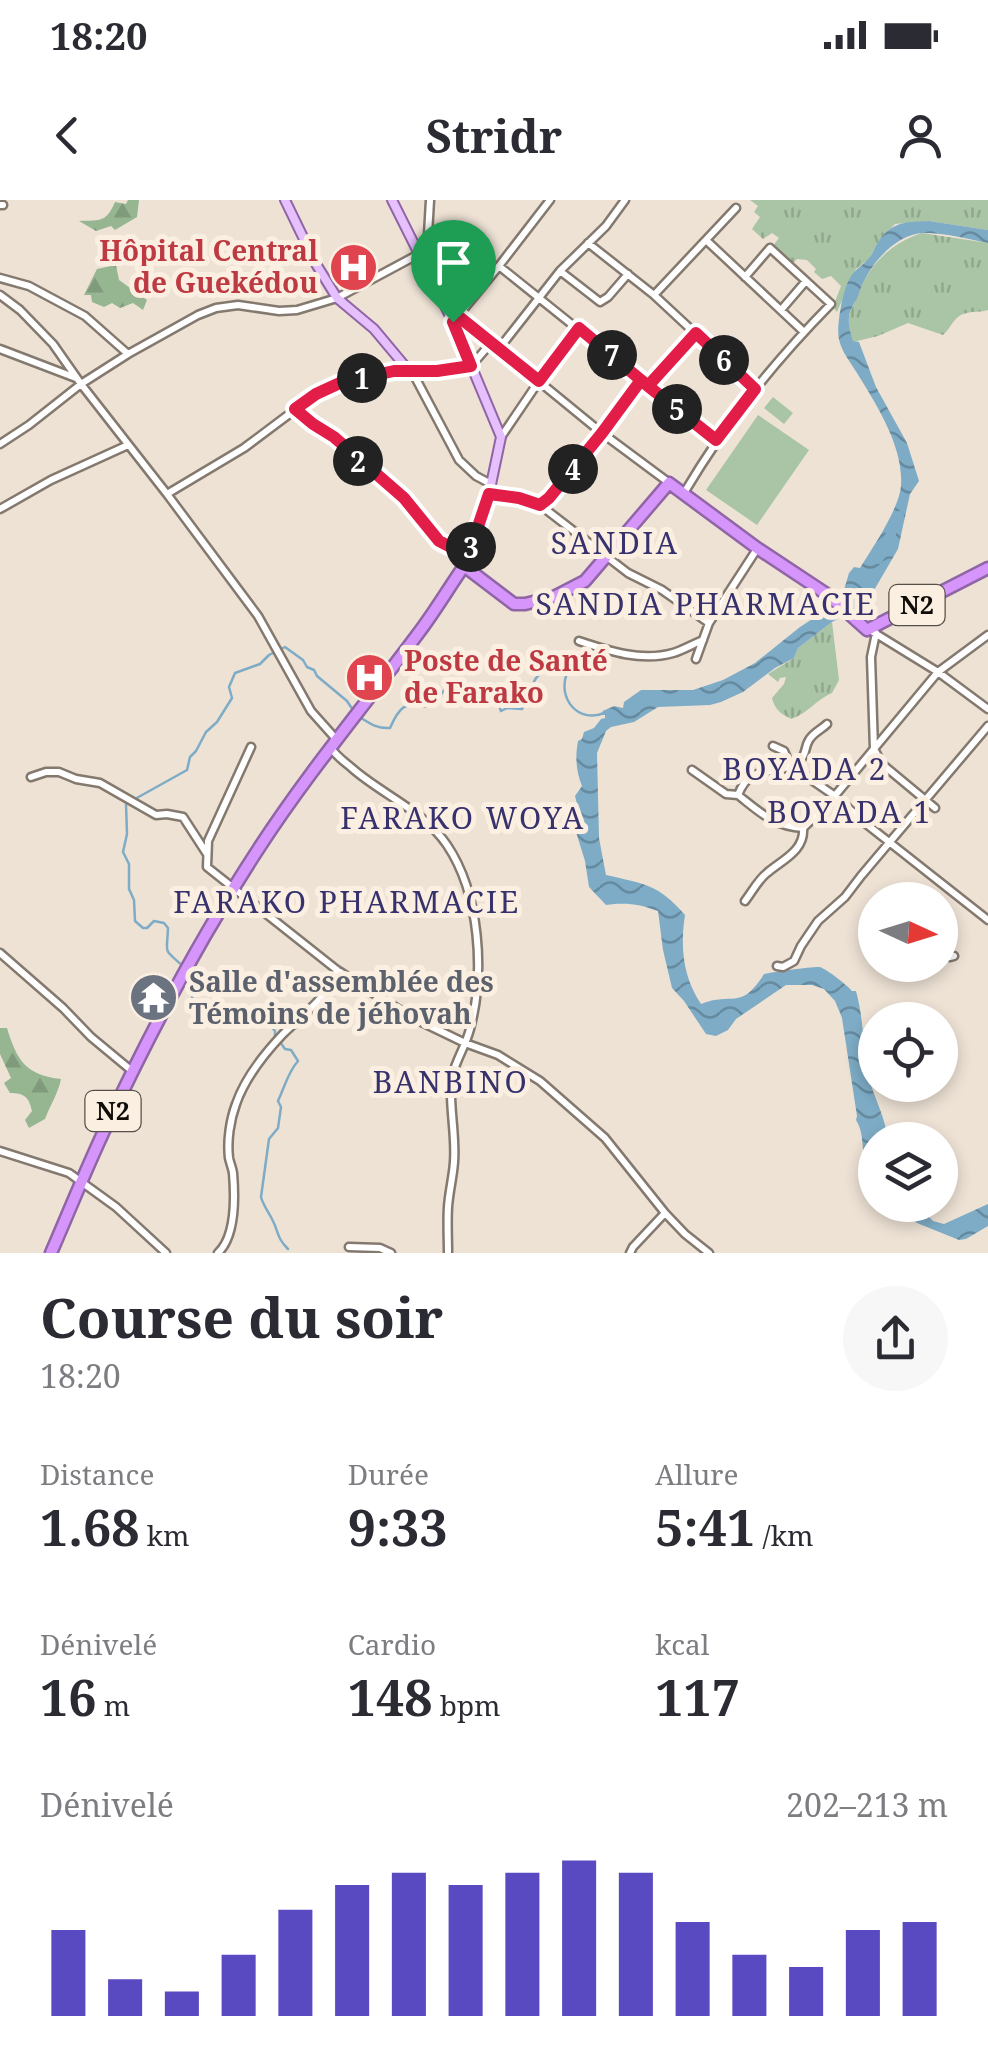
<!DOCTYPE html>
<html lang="fr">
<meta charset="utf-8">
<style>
body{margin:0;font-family:"Noto Serif",serif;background:#f7f7f7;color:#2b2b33;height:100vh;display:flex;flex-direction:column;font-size:38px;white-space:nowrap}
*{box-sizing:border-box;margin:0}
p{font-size:32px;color:#7c7c81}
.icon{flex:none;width:55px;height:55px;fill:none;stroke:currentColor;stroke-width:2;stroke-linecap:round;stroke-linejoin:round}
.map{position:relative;height:1053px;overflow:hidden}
.side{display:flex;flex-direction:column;background:#fff;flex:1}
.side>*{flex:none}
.needle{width:65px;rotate:94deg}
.buttons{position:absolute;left:858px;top:682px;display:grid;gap:20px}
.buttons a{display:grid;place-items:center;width:100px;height:100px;border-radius:50%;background:#fff;box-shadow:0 5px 15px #0003;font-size:50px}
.pin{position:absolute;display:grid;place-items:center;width:85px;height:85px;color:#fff;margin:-102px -42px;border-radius:50% 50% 50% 0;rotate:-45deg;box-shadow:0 0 10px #0007}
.pin .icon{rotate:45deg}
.km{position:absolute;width:50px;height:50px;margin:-25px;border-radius:50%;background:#222;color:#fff;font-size:28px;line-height:50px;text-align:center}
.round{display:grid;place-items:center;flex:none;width:105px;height:105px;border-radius:52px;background:#f7f7f7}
.headline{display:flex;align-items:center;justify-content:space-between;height:170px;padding:0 40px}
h1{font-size:55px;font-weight:700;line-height:75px}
.stats{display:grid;grid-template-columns:repeat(3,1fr);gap:15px;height:170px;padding:10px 40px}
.stats div{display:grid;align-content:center}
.stats b{font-size:50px;font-weight:700}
.stats small{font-size:28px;font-weight:400}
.stats p{font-size:28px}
.chart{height:280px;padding:20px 40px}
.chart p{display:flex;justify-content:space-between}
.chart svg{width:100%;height:180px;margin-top:10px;stroke:#5a4ac2;stroke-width:6}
.status{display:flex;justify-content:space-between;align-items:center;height:70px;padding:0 50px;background:#fff;direction:ltr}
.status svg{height:28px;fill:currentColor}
header{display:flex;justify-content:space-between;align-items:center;height:130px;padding:0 40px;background:#fff;font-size:45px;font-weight:700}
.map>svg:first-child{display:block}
.grass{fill:url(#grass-tufts)}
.forest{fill:url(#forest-firs)}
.garden{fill:#aac4a6}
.water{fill:url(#water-waves)}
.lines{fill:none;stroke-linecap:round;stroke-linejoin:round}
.stream{stroke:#7eacc6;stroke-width:2.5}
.river{stroke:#7eacc6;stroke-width:10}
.minor-casing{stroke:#84796e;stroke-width:11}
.major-casing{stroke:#9065a6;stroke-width:12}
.highway-casing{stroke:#9065a6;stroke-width:15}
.minor{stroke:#fff;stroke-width:6}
.major{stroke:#e6bffd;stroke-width:8}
.highway{stroke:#d595fb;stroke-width:10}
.route-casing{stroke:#fff;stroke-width:20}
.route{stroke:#e11d48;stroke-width:12}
.labels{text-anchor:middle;stroke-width:10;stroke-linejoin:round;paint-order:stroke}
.shield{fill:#fbefe2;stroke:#565049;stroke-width:2.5}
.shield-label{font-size:25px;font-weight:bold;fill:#100c08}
.health-label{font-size:28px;font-weight:bold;fill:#be3a42;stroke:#fbefe2;text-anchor:end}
.worship-label{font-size:28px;font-weight:bold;fill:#5b616d;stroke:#fbefe2;text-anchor:start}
.neighbourhood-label{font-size:30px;letter-spacing:2.5px;fill:#37326d;stroke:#fbefe2}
</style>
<div class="status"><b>18:20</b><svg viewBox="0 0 49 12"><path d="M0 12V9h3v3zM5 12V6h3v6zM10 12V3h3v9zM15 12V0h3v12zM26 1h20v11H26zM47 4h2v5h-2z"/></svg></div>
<header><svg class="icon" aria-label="back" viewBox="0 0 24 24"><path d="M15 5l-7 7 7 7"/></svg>Stridr<svg class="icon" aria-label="person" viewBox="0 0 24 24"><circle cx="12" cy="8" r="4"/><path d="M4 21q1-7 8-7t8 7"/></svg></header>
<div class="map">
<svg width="988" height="1053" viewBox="0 0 988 1053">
<defs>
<pattern id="grass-tufts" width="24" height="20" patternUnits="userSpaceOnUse" patternTransform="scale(2.5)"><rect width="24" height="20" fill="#aac4a6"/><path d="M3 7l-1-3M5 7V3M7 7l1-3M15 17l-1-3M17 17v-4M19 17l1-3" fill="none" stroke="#91a78d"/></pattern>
<pattern id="forest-firs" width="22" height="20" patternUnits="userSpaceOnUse" patternTransform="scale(2.5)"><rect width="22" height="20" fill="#96b591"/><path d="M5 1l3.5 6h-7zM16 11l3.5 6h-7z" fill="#809a7c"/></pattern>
<pattern id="water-waves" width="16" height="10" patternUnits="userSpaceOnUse" patternTransform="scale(2.5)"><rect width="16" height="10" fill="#7eacc6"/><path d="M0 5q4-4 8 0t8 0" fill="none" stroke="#668a9f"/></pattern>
</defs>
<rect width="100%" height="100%" fill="#eee2d5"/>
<path class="grass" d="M750,0h238v30l-59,-9 -34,3 -14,14 -13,22 -12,9 -19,43 -4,-5 8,-21 -10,-10 -9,3 -8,-7 2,-3 -9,-9 -10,-1 -6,6 -19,-18 7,-9 -7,-5 -9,6 -11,-10 8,-12 -6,-5 4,-6z
M922,33l66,10v67c-10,3 -21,0 -30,7 -6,5 -9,13 -15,18l-35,-12 -30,13 -25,6c-2,-8 -5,-16 -4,-23 0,-9 6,-14 8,-22 11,-31 33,-54 65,-64z
M832,422l7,58 -7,13c-15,6 -25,21 -41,26 -11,-6 -16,-9 -19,-21l12,-14 2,-7 -6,1 -2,4 -10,-8 26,-16 4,-10z"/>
<path class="forest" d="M128,0h11l-2,17 -22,13 -4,-4 -15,5 -17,-10c21,-1 27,2 36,-19l11,2z
M116,65l3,15 28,20 -4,10 -10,-7 -13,5 -8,-5 -8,4 -12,-5 -1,-7h-7l13,-26z
M0,828h7c10,33 19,47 54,51 -3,15 -11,26 -16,40l-16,9 -4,-8 7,-9c-3,-14 -8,-18 -22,-18l-6,-10 7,-5 -11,-24z"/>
<path class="garden" d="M773,197l20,16 -9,11 -20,-16z
M758,215l51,35 -52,75 -51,-35z"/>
<path class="water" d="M929,21l59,9v13c-20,-4 -43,-10 -64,-10 -31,1 -58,36 -66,63 -3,8 -9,14 -9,22 -1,8 2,16 4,23l6,1 17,45 31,56 12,38 -9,13 -12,55 -25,43 -22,20 -19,10 -34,26 -4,10 -19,10 -32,24 -22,10 -11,3 -52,2 -24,15 -23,5 -5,4 -9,22 2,85 7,37c39,9 52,9 79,40 -5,32 -2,62 16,89 32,-13 39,8 63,-30 7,-2 52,-8 56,-7 8,3 27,18 32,24h4c8,29 7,58 13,87 5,21 18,41 18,62h-12v39l-11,-9 2,-2c-5,-17 -1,-34 -10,-48l1,-4 -15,-98 -7,-17 -11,-12 -12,-4h-26l-50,34 -8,11 -12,6 -10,-2 -22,-33 -12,-13 -9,-38 -5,-39c-18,-7 -33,-9 -52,-6l-17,-18 -4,-26 -9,-29 7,-4 -8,-32 7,-10c-6,-15 -7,-29 -4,-45l4,-2 2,-7 10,-4 7,-9 4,-1v-3h-4l2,-4 11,-5 9,2 1,-6 17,-12h52l30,-10 32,-17 45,-36 41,-27 8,-27 5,-6 6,1c13,-21 39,-59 41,-82 3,-39 -25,-82 -44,-113 -6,-10 -16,-22 -18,-34 -3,-12 4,-49 10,-59 4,-10 14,-14 20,-22 5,-6 7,-14 12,-20 13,-17 28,-16 48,-17z
M988,1004v22l-22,13 -7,1 -42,-17 -23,-18h23l16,16 11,3z"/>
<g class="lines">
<path class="stream" d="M358,516c11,7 19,13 32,12 18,-41 24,-10 46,-27 1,-1 9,-12 10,-13 6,-1 11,0 17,0 24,-2 30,-2 38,23l6,-3 15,1c15,-23 3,-30 34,-45l9,2 2,7c-10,25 11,51 37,40
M185,768c-23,-21 -18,-12 -17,-40l-4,-5 -10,-2 -7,7h-4l-8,-7 -1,-21 -5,-11v-25l-6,-12 4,-18 -1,-30 61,-34 3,-13 6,-6 10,-19 11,-10 15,-24 -3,-11 6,-14 25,-9 9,-9 16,-8 18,13 4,7 7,3 3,6 30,25 6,9
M191,773l6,5 1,9 -6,9 2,11
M255,824h14l6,7v5
M280,842l5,7 6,1 7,11c-10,11 -13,25 -20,40l3,6 -3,21 -9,11 -8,58c2,8 7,14 11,22 7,13 4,18 16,30"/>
<path class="river" d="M878,359l4,-6 17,-37"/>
<defs>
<path id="minor" d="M430,0l-2,35 3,41
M0,5h3
M706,40l98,92
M588,43l66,52 101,94
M499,66l51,-66
M560,71l40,31 8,-5 20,-23
M0,78l29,8 56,30 43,38
M655,94l81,-86
M0,95l20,15 33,34 28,40 86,110 91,122 53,95 25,28
M781,110l25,-29
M459,116l143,117 66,49
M453,122l46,-56 217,174
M0,149l76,29
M498,150l62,-79 46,-45 19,-26
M471,166l20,-23
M647,186l49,-53
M295,209l18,15 21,13 70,61 35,43 29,15
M501,237l38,-56 40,-53
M0,244l29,-19 52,-41 47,-30 70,-39 18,-7 22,-3 41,6 18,-1 40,-12 82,-44 9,-14
M684,293c43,-72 88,-129 147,-189l-61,-56 -25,29
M167,294l77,-46 72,-54 12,-6 66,-17 16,1 5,5 44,83 17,16 15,8
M489,294l30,4 21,7 88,68 34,17 47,33
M540,305l9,-7 53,-65 39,-53
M0,309l51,-29 77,-35
M873,432l65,40 50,37
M876,433l-5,24 3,92 8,15 53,44
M579,441c30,10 62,21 94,12 10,-3 20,-9 30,-13
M696,459l13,-36 48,-74
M773,546l11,5 6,14 45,31 30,27 123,97
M251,547l-43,94 -1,26 130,103 72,46 56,27 33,12 42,26 65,57 60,75 20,21 24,19
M331,548c6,9 14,14 22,21 30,26 71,42 94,76 33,49 38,128 23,184 -5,20 -18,36 -19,57 -1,25 5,51 3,76 -1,15 -5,30 -6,45 -1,15 0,31 0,46
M692,570l34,24 12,1c13,-34 36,-16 61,-34 8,-6 5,-13 10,-21 5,-8 12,-10 18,-16
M31,577l15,-5h13l17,7 24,4 56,32 11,-1 16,3 24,37
M738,595c23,18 35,31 65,33
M745,701c7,-9 13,-21 22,-28 15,-13 38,-22 36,-45l25,-24 110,-132 50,-37
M0,753l63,55 28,29 41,34
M950,757l4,-1
M777,766l6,1 11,-6 7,-15 17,-25 27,-24 16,-21 127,-150
M0,951l69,22 47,34 50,46
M349,1047l31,1 11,5
M218,1053c18,-17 17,-56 15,-80 -1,-6 -3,-10 -4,-15 -2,-17 1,-38 7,-54 9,-26 28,-50 47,-70 19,-19 46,-37 54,-64
M630,1053l3,-6 32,-34"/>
<path id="major" d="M285,0l31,64 21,34 37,31 36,43 61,-6
M392,0l61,122 48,115 -12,57 -25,72"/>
<path id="highway" d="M51,1053c20,-46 39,-94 61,-139 43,-91 92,-182 147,-266 48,-74 105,-142 158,-213 17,-22 31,-46 47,-69l50,38h11l29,-7 31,-16 84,-98 88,65 71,47 39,35 121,-62"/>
</defs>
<use href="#minor" class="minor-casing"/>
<use href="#major" class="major-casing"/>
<use href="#highway" class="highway-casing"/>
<use href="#minor" class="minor"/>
<use href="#major" class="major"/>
<use href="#highway" class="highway"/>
</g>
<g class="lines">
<defs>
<path id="route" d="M453,122l18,44 -34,5h-43l-52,11 -26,12 -21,15 18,15 21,13 70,61 35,43 29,15 21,-62 30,4 21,7 9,-7 53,-65 39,-53 7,6 68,54 39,-51 -59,-56 -48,53 -69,-58 -40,53 -81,-65 -5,6"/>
</defs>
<use href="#route" class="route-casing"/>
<use href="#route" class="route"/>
</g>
<defs>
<symbol id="hospital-disc" viewBox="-11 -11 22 22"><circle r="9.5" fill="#e0444e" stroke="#fbefe2"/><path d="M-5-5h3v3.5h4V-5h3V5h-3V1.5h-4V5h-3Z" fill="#fff"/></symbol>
<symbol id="temple-disc" viewBox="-11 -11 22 22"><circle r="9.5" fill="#6b7280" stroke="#fbefe2"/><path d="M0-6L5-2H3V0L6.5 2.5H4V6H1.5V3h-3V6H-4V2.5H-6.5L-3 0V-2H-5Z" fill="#fff"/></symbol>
</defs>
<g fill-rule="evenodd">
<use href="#hospital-disc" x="326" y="40" width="55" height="55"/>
<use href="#hospital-disc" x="342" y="450" width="55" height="55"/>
<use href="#temple-disc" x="126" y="770" width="55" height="55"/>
</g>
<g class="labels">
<g class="shield">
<rect x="889.5" y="385" width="55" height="40" rx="8"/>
<rect x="85.5" y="891" width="55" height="40" rx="8"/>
</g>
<g class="shield-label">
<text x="917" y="414">N2</text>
<text x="113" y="920">N2</text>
</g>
<g class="health-label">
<text x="318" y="61">Hôpital Central<tspan x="318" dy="32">de Guekédou</tspan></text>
<text x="404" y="471" text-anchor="start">Poste de Santé<tspan x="404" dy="32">de Farako</tspan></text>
</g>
<g class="worship-label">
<text x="189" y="792">Salle d'assemblée des<tspan x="189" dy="32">Témoins de jéhovah</tspan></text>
</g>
<g class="neighbourhood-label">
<text x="615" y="354">SANDIA</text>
<text x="706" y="415">SANDIA PHARMACIE</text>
<text x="805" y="580">BOYADA 2</text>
<text x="850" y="623">BOYADA 1</text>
<text x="463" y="629">FARAKO WOYA</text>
<text x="347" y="713">FARAKO PHARMACIE</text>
<text x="451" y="893">BANBINO</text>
</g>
</g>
</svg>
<div class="buttons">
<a><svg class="needle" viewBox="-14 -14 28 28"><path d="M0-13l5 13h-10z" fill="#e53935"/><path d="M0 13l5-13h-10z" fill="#7c7c81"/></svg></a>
<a><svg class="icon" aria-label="locate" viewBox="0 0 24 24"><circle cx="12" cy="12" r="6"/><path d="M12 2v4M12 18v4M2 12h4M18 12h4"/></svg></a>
<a><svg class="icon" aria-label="layers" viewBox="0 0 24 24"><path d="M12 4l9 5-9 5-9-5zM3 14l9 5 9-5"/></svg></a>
</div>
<div class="pin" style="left:453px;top:122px;background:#1e9e55"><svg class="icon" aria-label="arrive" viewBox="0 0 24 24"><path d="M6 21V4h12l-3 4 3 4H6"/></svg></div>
<b class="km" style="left:362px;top:178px">1</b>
<b class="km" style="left:358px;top:261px">2</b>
<b class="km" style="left:471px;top:347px">3</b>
<b class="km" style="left:573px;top:269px">4</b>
<b class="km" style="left:677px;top:209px">5</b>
<b class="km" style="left:724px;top:160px">6</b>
<b class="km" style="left:612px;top:155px">7</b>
</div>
<section class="side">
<div class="headline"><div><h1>Course du soir</h1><p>18:20</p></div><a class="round"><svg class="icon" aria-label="share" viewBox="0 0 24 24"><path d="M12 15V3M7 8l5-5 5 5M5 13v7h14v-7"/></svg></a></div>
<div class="stats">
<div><p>Distance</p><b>1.68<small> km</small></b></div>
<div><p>Durée</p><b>9:33</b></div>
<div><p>Allure</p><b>5:41<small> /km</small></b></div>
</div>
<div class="stats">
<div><p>Dénivelé</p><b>16<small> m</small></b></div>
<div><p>Cardio</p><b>148<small> bpm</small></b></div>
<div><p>kcal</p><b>117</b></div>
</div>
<div class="chart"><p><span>Dénivelé</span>202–213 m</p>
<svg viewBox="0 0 160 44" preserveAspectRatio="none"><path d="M5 44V23M15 44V35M25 44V38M35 44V29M45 44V18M55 44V12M65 44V9M75 44V12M85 44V9M95 44V6M105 44V9M115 44V21M125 44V29M135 44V32M145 44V23M155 44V21"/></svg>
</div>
</section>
